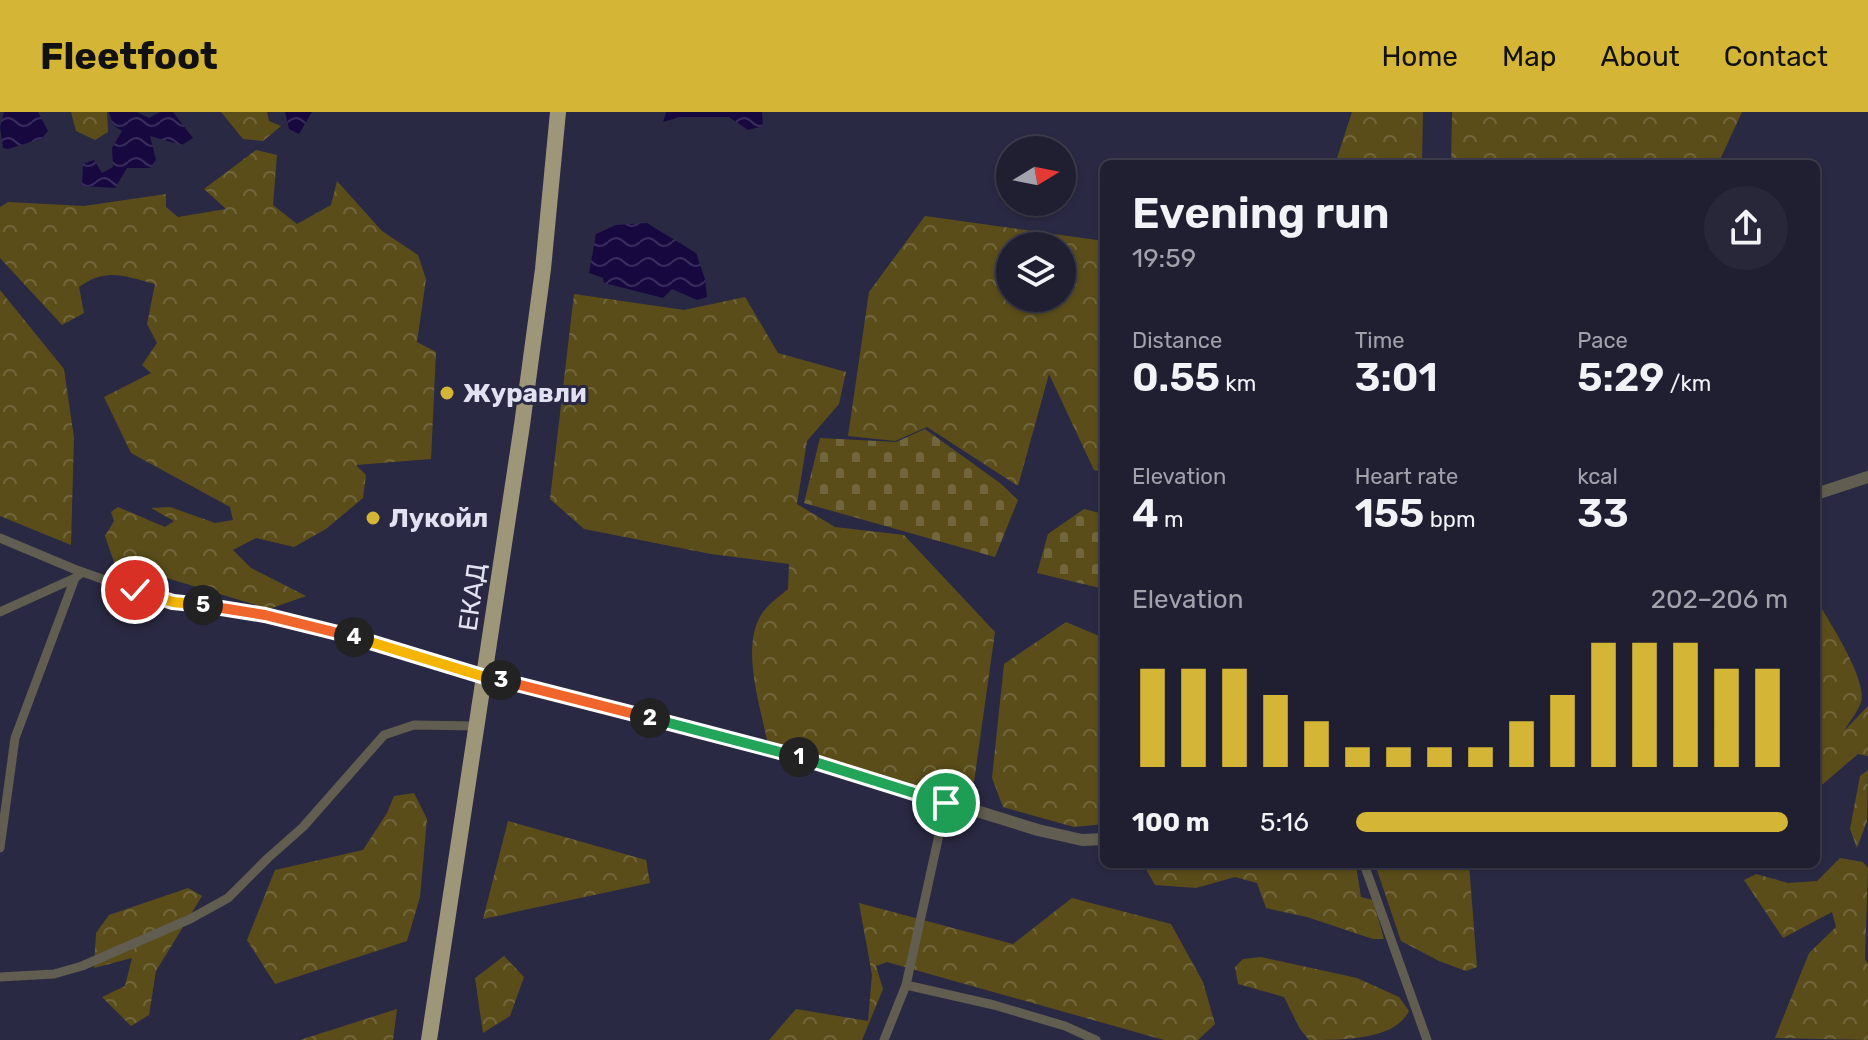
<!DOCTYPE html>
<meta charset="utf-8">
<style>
body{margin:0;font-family:Rubik,sans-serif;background:#28273a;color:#f1f3f6;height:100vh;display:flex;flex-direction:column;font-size:30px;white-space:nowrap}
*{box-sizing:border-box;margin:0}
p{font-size:26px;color:#a2a2ac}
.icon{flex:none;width:44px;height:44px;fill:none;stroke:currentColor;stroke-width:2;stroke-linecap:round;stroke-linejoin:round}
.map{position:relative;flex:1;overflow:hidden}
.side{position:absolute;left:1100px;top:48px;width:720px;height:708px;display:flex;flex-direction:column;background:#201f32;border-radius:12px;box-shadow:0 2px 6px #0004,0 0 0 2px #3d3d4d}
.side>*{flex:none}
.needle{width:52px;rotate:80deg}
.controls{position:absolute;left:996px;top:24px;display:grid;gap:16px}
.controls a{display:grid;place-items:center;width:80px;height:80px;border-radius:50%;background:#201f32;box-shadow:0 2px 6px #0004,0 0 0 2px #3d3d4d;font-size:40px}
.pin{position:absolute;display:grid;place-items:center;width:68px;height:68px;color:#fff;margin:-34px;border:4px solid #fff;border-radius:50%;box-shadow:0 2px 8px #0007}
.km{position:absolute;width:40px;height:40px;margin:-20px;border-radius:50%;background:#222;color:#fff;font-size:22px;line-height:40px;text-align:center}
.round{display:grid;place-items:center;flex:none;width:84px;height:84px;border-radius:42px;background:#28273a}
.summary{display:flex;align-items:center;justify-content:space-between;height:136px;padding:0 32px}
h1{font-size:44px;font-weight:600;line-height:60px}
.figures{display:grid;grid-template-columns:repeat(3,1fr);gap:12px;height:136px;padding:8px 32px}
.figures div{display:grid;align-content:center}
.figures b{font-size:40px;font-weight:600}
.figures small{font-size:22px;font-weight:400}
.figures p{font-size:22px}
.chart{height:224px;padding:16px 32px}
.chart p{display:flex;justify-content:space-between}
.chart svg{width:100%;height:144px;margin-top:8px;stroke:#d4b535;stroke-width:6}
ul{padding:0 32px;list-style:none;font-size:26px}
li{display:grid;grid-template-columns:128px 96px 1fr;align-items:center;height:60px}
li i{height:20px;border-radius:10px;background:#d4b535}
header{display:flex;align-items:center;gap:48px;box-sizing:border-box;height:112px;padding:0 40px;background:#d4b535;color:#111}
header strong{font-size:38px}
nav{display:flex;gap:44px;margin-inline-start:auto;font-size:28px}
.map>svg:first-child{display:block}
.forest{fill:url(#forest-crowns);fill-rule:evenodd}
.cemetery{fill:url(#cemetery-stones)}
.water{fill:url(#water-waves)}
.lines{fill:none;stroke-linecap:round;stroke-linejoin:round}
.minor{stroke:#615d50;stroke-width:9}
.tertiary{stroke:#615d50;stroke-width:12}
.trunk{stroke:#9e9678;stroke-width:16}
.split-1-casing{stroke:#fff;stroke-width:16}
.split-2-casing{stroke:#fff;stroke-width:16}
.split-3-casing{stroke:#fff;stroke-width:16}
.split-4-casing{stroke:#fff;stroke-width:16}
.split-5-casing{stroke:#fff;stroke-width:16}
.split-6-casing{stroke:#fff;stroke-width:16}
.split-1{stroke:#22a559;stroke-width:10}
.split-2{stroke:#22a559;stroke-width:10}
.split-3{stroke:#f0652b;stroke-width:10}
.split-4{stroke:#f5b400;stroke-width:10}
.split-5{stroke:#f0652b;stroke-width:10}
.split-6{stroke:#f5b400;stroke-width:10}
.poi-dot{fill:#d4b535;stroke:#2a2943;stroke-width:3}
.labels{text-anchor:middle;stroke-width:6;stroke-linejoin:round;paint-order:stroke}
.poi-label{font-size:26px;font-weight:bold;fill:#e1e1f2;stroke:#2a2943;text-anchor:start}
.street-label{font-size:26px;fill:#e1e1f2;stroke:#2a2943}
</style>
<header>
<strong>Fleetfoot</strong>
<nav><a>Home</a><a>Map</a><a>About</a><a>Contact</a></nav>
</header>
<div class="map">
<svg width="1868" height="928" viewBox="0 0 1868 928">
<defs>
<pattern id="forest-crowns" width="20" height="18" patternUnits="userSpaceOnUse" patternTransform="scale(2)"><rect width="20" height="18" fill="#5a4d1a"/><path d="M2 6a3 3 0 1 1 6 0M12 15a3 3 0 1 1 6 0" fill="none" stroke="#71663c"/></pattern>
<pattern id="cemetery-stones" width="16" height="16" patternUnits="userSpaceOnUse" patternTransform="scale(2)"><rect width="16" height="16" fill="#5a4d1a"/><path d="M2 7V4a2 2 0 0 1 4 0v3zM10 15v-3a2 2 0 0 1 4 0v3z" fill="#71663c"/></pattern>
<pattern id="water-waves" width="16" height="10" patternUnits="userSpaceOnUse" patternTransform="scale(2)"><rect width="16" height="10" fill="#170940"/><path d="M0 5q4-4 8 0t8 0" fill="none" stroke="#382d5c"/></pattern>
</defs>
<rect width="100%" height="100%" fill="#2a2943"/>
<path class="forest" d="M71,0h36l1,20 -13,8 -19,-9z
M221,0h46l2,9 12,5 -18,15 -20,-2z
M1352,0h71l-1,52h-87z
M1452,0h290l-24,52h-267z
M256,38l21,5 -4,50 24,19 34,-19 6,-24 45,50 36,24 8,24 -9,63 19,10 -5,107 -75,6 10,10 -3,23 -37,31 -32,18 -38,-9 -23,12 18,18 55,28 -37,13 -155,-47 -9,-26 9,-15 -3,-9 7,-5 47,20 9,-6 -23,-13 19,-1 45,16 18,-3 -3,-13 -99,-54 -27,-56 47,-24 -9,-8 15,-22 -10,-19 8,-40c-30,-8 -49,-17 -76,3l5,26 -22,12 -62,-67v-51l8,-5 76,4 82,-12v13l12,10 48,-8 -22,-20z
M925,104l179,25v232l-10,-3 -45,-96 -31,112 -91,-59 -32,14 -47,-5 21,-144zM1010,134h52v52h-52z
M0,178l64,79 10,69 -3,107 -71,-29z
M574,182l110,16 61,-13 33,56 68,19 -7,32 -32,37 -10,63 38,23 69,8 91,97 -22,157 -15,10 -191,-59c-7,-35 -26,-92 -6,-125 6,-10 18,-18 27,-26l1,-25 -78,-10 -127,-25 -34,-30z
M1816,487c12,21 52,81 45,103 -3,10 -12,19 -16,28l23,-24v50l-10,-2 -42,36z
M1066,510l38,16v186l-30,3 -71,-20 -11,-29 12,-114z
M1868,658l-1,51 -10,27 -7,-19 10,-53z
M414,681l13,26 -7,78 -13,44 -132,43 -28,-44 28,-70 88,-20 24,-37 7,-17z
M508,709l138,39 4,23 -167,36z
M1840,746l23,4 5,6 -3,91 3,5v76l-93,-2 34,-85 27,-26 -4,-15 -49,26 -39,-58 12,-6 32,9 29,-2z
M1143,752h209l4,2 5,31 12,3 11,39h-11l-66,-22 -41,-9 -9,-25 -22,-6 -39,11 -41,-3z
M1375,752h94l8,103 -11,4 -27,-10 -38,-20z
M188,776l14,8 -46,75 -7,44 -18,11 -29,-29 23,-11 7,-28 -38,10 2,-35 13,-18z
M1072,786l99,26 32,58 12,42 -17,16h-34l-277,-78 -11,4 7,23 -21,51h-93l27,-31 72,12 4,-46 -13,-72 154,41z
M504,844l20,21 -14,39 -27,17 -8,-55z
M1261,845l96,21 42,19 10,14c-14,29 -67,29 -100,29l-9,-11 -16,-32 -46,-13 -3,-17 8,-8z
M397,897l-4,31h-93z"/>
<path class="cemetery" d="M925,317l75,54 18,17 -23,57 -191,-54 16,-65 76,4z
M1084,397l20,5v75l-67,-16 11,-39z"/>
<path class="water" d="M4,0h34l10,19 -7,8 -33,10 -5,-1 -3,-21z
M109,0h28l12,6 11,-6h13l20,26 -11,7 -32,-9 6,24 -6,8h-23l-12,20 -33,-2 1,-22 11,-4 8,13 11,-6 -1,-19 10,-17 -9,-6z
M285,0h27l-13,22 -10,-5z
M666,0h96l1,14 -15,4 -19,-13h-49l-17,5z
M647,111l49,30 9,26 2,18 -10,3 -25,-11 -9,9 -59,-15 -1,-5 -14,-5 7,-39 20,-9z"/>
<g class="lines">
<path class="minor" d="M0,426l74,31 79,28 112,18 79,19 141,43
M0,500l75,-34
M0,736l15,-110 60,-160 7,-6
M1364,752l63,176
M0,865l54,-3 28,-8 108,-47 38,-21 40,-40 35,-31 81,-92 30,-10 62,1
M906,873l88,20 71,21 31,14
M884,928l22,-55 40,-182"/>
<path class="tertiary" d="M1816,382l52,-17
M485,565l46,9 287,76 220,68 44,10 22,-1"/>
<path class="trunk" d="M429,928l93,-615 21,-156 15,-157"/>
</g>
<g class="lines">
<defs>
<path id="split-1" d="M799,645l147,46"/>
<path id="split-2" d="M650,606l149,39"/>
<path id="split-3" d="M501,568l149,38"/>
<path id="split-4" d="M354,525l131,40 16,3"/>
<path id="split-5" d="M203,493l62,10 89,22"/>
<path id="split-6" d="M135,478l38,12 30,3"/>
</defs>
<use href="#split-1" class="split-1-casing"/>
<use href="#split-2" class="split-2-casing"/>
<use href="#split-3" class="split-3-casing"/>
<use href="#split-4" class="split-4-casing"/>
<use href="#split-5" class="split-5-casing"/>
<use href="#split-6" class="split-6-casing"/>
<use href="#split-1" class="split-1"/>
<use href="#split-2" class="split-2"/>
<use href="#split-3" class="split-3"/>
<use href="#split-4" class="split-4"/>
<use href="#split-5" class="split-5"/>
<use href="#split-6" class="split-6"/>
</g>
<g class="poi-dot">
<circle cx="447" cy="281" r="8"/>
<circle cx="373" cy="406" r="8"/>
</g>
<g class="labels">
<g class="poi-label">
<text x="463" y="290">Журавли</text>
<text x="389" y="415">Лукойл</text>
</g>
<g class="street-label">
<text transform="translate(472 485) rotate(-82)" y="9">ЕКАД</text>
</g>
</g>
</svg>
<div class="controls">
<a><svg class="needle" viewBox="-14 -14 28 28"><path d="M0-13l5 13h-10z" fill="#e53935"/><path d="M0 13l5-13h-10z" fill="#a2a2ac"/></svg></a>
<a><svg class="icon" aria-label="layers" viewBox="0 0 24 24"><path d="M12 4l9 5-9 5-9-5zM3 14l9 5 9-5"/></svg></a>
</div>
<div class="pin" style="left:946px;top:691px;background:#1e9e55"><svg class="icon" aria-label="arrive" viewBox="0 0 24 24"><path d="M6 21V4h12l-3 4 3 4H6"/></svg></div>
<div class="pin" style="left:135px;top:478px;background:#d93025"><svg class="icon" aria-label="check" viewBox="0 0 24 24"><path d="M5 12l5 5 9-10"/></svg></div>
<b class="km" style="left:799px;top:645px">1</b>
<b class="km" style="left:650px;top:606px">2</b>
<b class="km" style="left:501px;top:568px">3</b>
<b class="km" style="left:354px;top:525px">4</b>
<b class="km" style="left:203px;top:493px">5</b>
<section class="side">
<div class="summary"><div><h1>Evening run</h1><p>19:59</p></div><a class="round"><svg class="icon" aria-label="share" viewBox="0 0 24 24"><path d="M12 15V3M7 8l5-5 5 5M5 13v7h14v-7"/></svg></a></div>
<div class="figures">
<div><p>Distance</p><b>0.55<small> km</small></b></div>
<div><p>Time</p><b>3:01</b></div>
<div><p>Pace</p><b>5:29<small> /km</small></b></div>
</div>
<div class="figures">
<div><p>Elevation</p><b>4<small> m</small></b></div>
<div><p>Heart rate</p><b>155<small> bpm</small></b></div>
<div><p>kcal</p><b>33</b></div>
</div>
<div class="chart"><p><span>Elevation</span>202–206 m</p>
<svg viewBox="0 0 160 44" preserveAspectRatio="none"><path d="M5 44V14M15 44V14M25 44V14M35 44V22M45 44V30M55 44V38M65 44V38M75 44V38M85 44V38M95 44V30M105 44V22M115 44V6M125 44V6M135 44V6M145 44V14M155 44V14"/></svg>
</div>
<ul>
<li><b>100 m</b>5:16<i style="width:100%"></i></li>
</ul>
</section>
</div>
